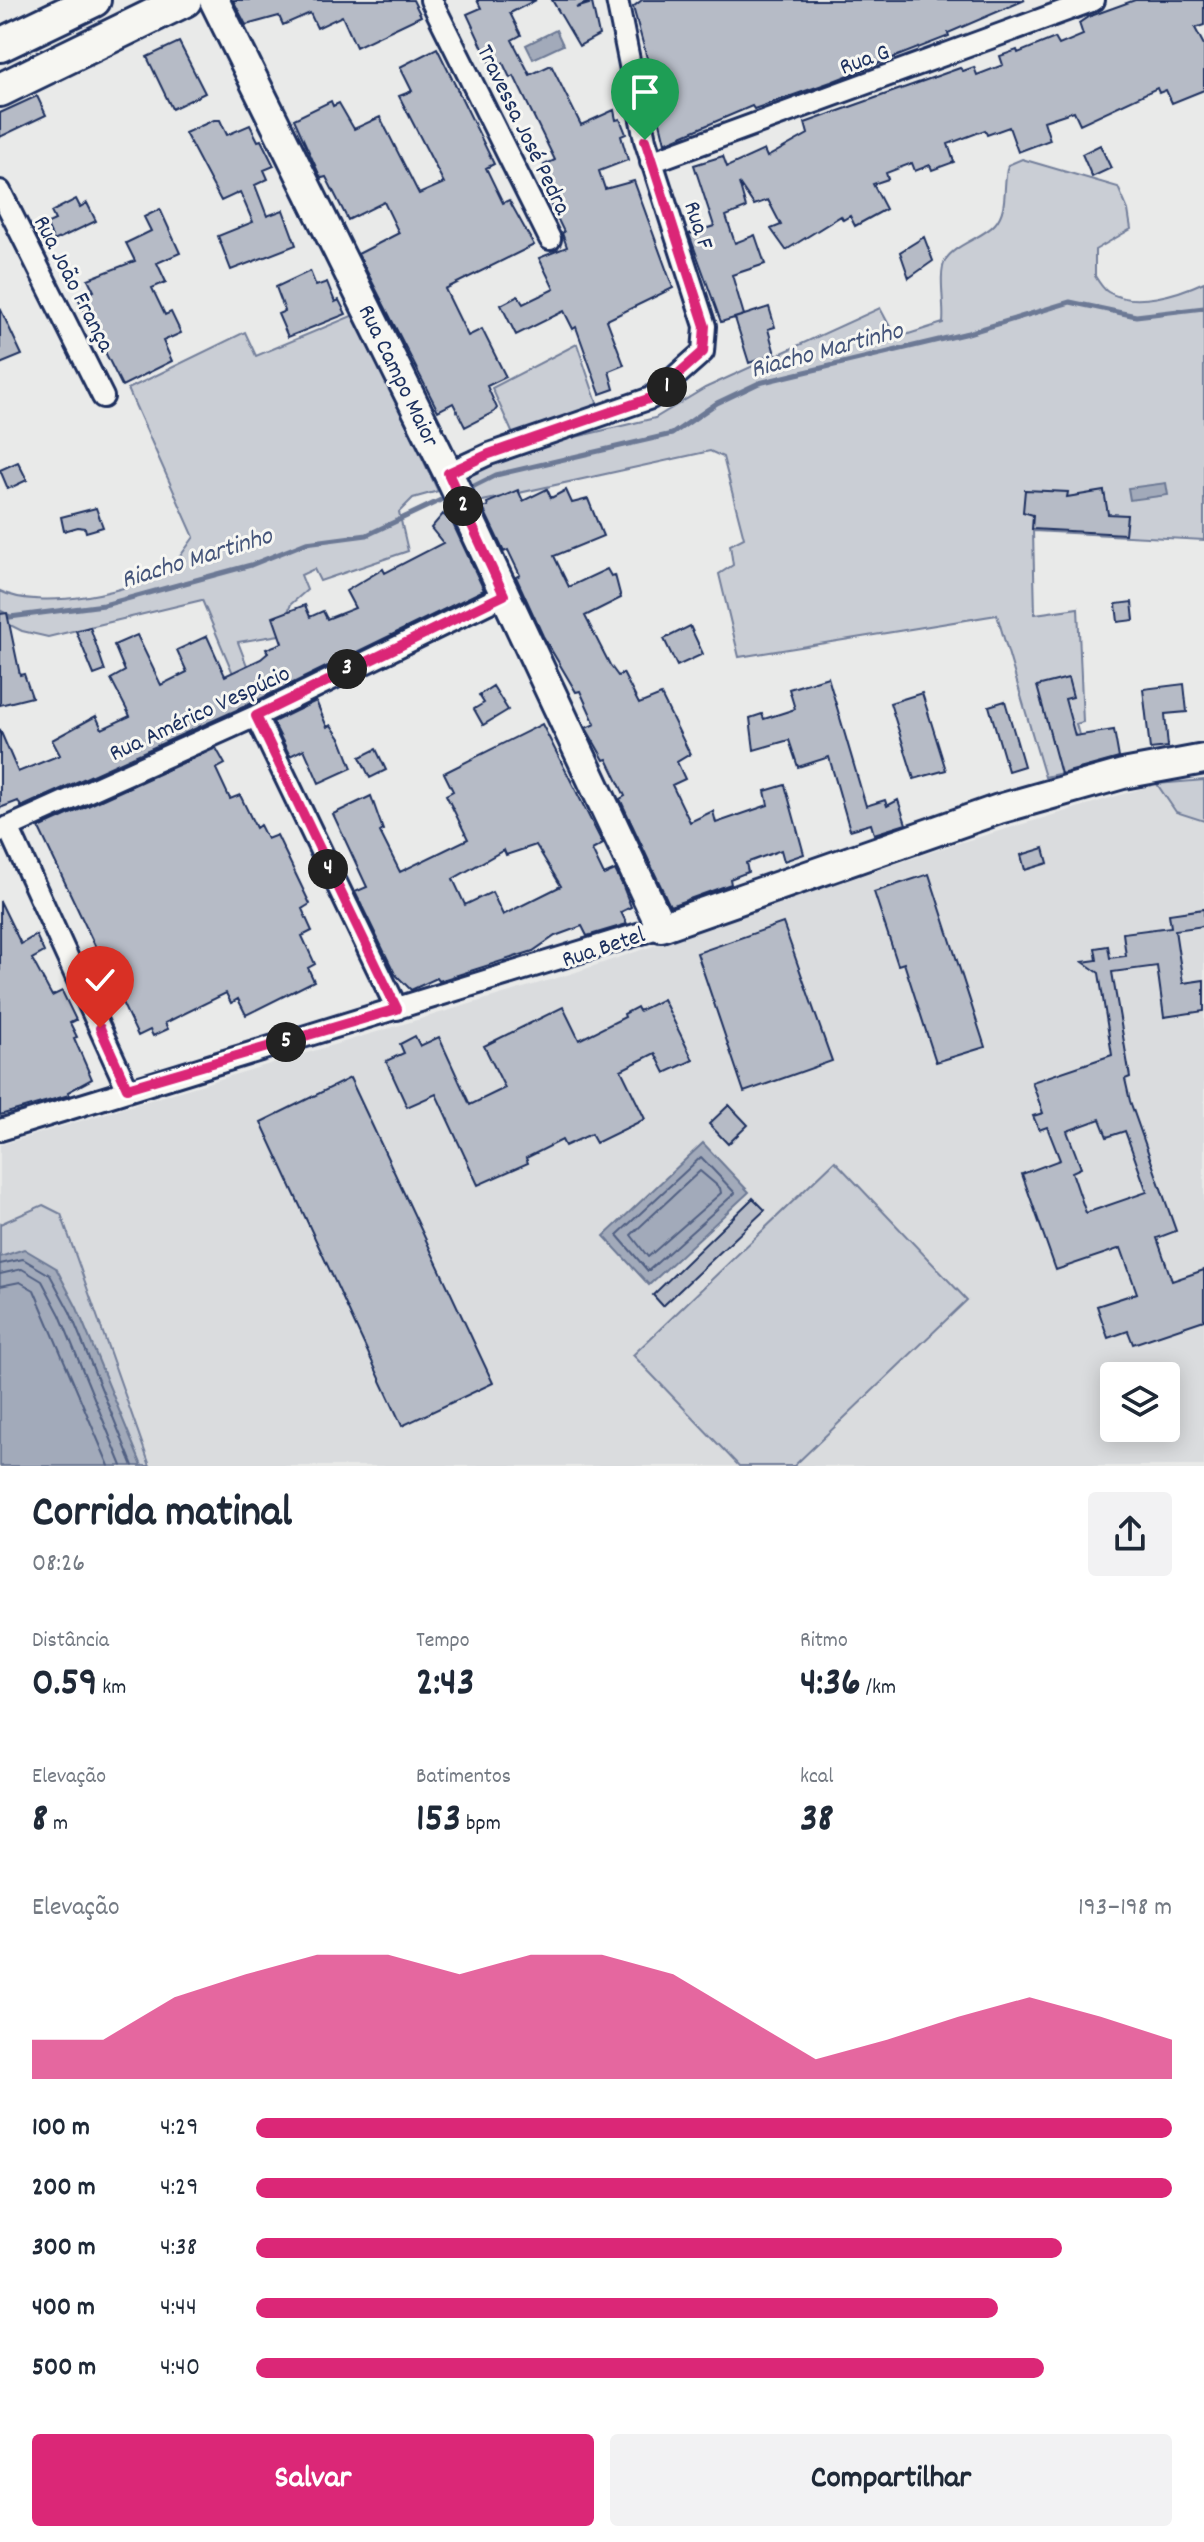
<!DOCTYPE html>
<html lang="pt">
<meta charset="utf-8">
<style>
body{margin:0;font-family:Dekko,sans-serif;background:#f2f2f3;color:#1f2937;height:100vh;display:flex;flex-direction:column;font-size:30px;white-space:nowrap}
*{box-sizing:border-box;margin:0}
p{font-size:26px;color:#747a83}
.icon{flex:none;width:44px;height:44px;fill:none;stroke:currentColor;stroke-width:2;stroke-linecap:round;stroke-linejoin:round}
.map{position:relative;height:1466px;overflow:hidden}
.details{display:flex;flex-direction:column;background:#fff;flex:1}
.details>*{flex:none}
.buttons{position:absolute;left:1100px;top:1362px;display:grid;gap:16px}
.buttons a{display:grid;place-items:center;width:80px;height:80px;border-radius:8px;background:#fff;box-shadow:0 4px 20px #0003;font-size:40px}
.pin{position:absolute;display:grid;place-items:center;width:68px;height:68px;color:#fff;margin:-82px -34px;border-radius:50% 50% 50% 0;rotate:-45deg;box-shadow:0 0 8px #0007}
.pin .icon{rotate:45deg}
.km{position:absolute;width:40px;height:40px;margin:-20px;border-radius:50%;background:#222;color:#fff;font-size:22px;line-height:40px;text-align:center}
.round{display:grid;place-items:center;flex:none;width:84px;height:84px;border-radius:8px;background:#f2f2f3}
.summary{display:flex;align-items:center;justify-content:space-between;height:136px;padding:0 32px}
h1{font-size:44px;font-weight:700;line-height:60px}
.stats{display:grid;grid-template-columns:repeat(3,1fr);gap:12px;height:136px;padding:8px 32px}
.stats div{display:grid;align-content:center}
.stats b{font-size:40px;font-weight:700}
.stats small{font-size:22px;font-weight:400}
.stats p{font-size:22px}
.chart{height:224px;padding:16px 32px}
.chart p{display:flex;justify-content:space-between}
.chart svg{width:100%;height:144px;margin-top:8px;fill:#db2777;opacity:.7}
.button{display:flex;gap:16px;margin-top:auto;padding:16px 32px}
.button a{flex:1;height:92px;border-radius:8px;background:#db2777;color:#fff;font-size:32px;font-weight:700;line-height:92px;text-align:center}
.button a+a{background:#f2f2f3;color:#1f2937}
ul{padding:0 32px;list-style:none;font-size:26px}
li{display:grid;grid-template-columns:128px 96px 1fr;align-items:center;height:60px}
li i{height:20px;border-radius:10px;background:#db2777}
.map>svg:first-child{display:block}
.built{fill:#dadcde;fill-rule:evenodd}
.green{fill:#caced5;stroke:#727e9a;stroke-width:2}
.water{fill:#a2aaba;stroke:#6c7995;stroke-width:2}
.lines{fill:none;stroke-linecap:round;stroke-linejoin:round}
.shore{stroke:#516083;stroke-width:2}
.stream{stroke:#6c7995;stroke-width:5}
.building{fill:#b6bbc6;stroke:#1b2f5e;stroke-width:2;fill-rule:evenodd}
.street-casing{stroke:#1b2f5e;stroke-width:26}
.secondary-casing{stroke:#1b2f5e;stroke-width:34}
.primary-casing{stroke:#1b2f5e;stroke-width:38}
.street{stroke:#f6f6f2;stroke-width:20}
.secondary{stroke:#f6f6f2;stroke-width:28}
.primary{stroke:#f6f6f2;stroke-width:32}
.route-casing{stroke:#fff;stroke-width:16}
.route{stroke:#db2777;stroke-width:10}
.labels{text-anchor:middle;stroke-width:6;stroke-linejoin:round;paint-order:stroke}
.street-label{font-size:24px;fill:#1b2f5e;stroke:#f6f6f2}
.water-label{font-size:26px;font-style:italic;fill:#44547a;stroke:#f6f6f2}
</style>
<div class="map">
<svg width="1204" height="1466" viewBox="0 0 1204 1466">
<rect width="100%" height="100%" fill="#e9eae9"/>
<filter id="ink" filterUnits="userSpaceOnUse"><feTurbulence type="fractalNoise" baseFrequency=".0125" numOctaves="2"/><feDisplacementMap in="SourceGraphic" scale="16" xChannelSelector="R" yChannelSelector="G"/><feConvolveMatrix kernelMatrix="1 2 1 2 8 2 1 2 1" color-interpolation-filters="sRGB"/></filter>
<g filter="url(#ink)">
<path class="built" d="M1204,780v686h-1204v-321l570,-171 379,-128 208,-62zM1114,1376h52v52h-52z"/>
<path class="green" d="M1022,159l96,28 10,23 3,19 -36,21v26c3,5 8,13 13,16 27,16 70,2 96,-10v258l-171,-9 2,83 43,-6 5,114 -7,2 12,43 -43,10 -48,-162 -258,42 -20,-83 14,-9 -3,-20 14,-7 -21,-81 -13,-6 -232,51 -12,-20 3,-10 52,-22 134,-32 50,-30 175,-80 16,30 47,-15c2,-18 -5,-48 2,-62 8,-16 38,-23 50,-37 14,-16 7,-39 13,-59z
M354,315l84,176 -25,7 -14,14 9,39 -88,30 -6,-12 -13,6 6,15 -16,14 -12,31 -41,7 13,34 -14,7 -35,-83 -154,37 -26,-6 -22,-11v-29c39,20 135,2 170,-24 9,-7 17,-21 24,-30l-66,-148 117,-57 11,24z
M577,344l22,65 -83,32 -24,-53z
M1204,780v41l-28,-9 -19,-28z
M835,1161l132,139 -173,166h-55l-106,-111z
M43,1205l18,9 89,252h-150v-242z"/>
<path class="water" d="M556,30l7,15 -30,14 -7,-14z
M1166,483l2,12 -38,5 -2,-12z
M703,1143l46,49 -100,93 -45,-49z
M24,1249l32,19 21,40 65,158h-142v-209z"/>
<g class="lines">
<path class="shore" d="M701,1157l34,36 -87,78 -31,-36z
M700,1171l20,17 1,5 -73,64 -17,-22z
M0,1264l23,-5 27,16 20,37 63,154
M0,1274l22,-5 20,12 18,34 62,151
M0,1286l20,-4 14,8 75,176"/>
<path class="stream" d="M470,488l26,-13 176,-41 45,-31 42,-20 209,-50 102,-31 66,14 68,-8
M0,612l10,5 94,-12 147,-40 55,-22 61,-8 78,-37"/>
</g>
<path class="building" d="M233,0h180l8,16 -65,31 -14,-31 -25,12 -7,-15 -27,12 -4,-9 -33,9z
M477,0h59l-26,13 11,22 -9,5 18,35 21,-10 30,60 33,-15 2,10 4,-1 6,15 -5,2 7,24 -29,11 6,18 29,-8 39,107 -66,32 17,45 -15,6 5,18 -14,5 -24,-67 -3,2 -9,-18 -48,24 -15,-30 17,-9 5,8 31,-15 -15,-31 28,-11 -5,-14 2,-1 -18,-37 10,-5 -12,-25 11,-5 -41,-84 -4,2 -7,-15 -11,5 -25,-54 14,-6z
M552,0h40l-16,8 16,-5 7,32 -20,11z
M642,0h383l-77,33 1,3 -118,46 -77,27 -2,-3 -87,37 -7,-29 4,-1 -29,-106z
M1135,0h69v25l-9,3 9,17v45l-32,13 -6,-13 -7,3 -2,-5 -77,36 -6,-13 -30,10 6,19 -32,12 -9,-25 -22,8 -2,-5 -37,14 6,18 -22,8 -2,-5 -15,6 -3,-8 -26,10 2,6 -15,5 13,25 -31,17 -5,-10 -7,4 -2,-4 -55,34 -15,-21 10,-4 -13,-25 -14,5 -15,-22 7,25 -20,8 9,27 20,-8 10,29 -33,11 12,40 -23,7 -32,-88 25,-8 -20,-61 29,-9 4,11 37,-17 3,7 41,-23 -3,-11 155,-55 3,3 11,-4 3,8 26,-10 -3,-9 17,-6 1,3 37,-15 4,7 24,-10 -4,-12 9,-6z
M179,42l26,51 -33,16 -25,-52z
M437,48l57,116 -8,4 17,35 6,-3 25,45 -89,44 23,47 14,-7 24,48 -19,9 10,22 -3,4 -29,15 -12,-24 -15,8 -80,-157 41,-21 -15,-31 -36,18 -22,-43 -4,1 -3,-4 -25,-55 37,-18 2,5 6,-3 15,26 26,-12 39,77 25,-11 -45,-87 13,-5 -12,-24z
M37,96l9,19 -46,22v-24z
M214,120h6l7,15 23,-10 8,16 3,-1 13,26 -10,4 4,9 -13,6 12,31 16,-6 13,35 -65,25 -13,-34 35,-14 -13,-30 -19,9 -36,-68z
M1100,145l11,23 -19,9 -10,-23z
M76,199l4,8 7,-4 9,18 -42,20 -8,-17 9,-4 -4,-8z
M160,209l20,44 -23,10 9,19 -14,6 13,27 6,-3 10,21 -18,8 9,20 -50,25 -44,-88 16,-7 -6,-12 47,-18 -9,-18 25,-12 -7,-14z
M924,237l9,24 -24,17 -9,-26z
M310,271l6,15 11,-4 8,20 4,-2 7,14 -58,23 -10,-23 7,-3 -9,-24z
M769,307l6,20 -7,2 7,25 -26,9 -14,-45z
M0,308l22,47 -22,9z
M18,462l9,18 -19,9 -8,-19z
M547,489l4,9 15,-8 6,13 16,-4 15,37 -49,20 15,31 38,-18 4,7 4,-1 6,23 -36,18 25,49 8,11 5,-3 16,31 22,-9 29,59 -13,8 8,17 -13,6 18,37 23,-11 3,12 52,-18 -3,-14 20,-6 19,69 -20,7 -3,-11 -35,13 2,9 -18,7 1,5 -61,22 -50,-107 5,-3 -18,-37 -3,1 -18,-32 9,-4 -15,-33 -4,1 -33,-56 -27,-59 4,-2 -12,-25 -4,2 -21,-44 5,-2 -1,-3 31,-13 5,11z
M1025,490l43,2 -1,5 37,-6 4,23 19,1 -2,19 -93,-5 1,-14 -10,-3z
M96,508l7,19 -17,5 -1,-4 -7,-1 -14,4 -3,-14z
M443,514l10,10 31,66 -234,114 -229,103 -3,-6 -18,7v-78l18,42 42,-17 -8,-15 44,-24 6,13 28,-13 -19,-37 14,-8 -11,-26 23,-10 24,50 26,-13 -10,-22 30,-14 18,40 36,-17 7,-6 -2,-4 16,-6 -9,-26 32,-12 5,12 13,-6 4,8 28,-11 -9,-17 37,-22 2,4 58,-30 -12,-15z
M1132,602l2,18 -16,2 -2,-18z
M7,613l13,62 4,-1 8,23 -32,8v-91z
M690,626l13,28 -26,12 -13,-27z
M90,627l15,44 -11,4 -18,-44z
M828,677l38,129 19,-6 2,6 11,-6 8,24 -32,10 -3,-10 -21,6 -21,-73 -31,10 -9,-27 -35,10 -4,-32 12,-4 2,5 31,-10 -6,-20z
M1068,678l5,19 -8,2 10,37 39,-6 5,28 -58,16 -24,-88z
M1184,684l3,28 -22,2 3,33 -18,2 -7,-60z
M493,686l15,24 -25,15 -9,-16 10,-6 -5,-8z
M922,693l24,77 -32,9 -24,-76z
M316,701l11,26 4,-2 10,15 11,28 -33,15 -15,-34 -14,7 -17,-34z
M1005,701l19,65 -16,5 -19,-65z
M542,724l61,120 -11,6 12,25 11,-5 7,14 9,23 -10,5 6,12 -40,12 -5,-10 -27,10 -22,15 -94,30 -2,-3 -26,12 -16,-16 -40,-82 12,-5 -34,-73 38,-18 12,34 -3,2 20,40 68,-33 -22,-44 7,-4 -9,-18zM536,845l25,41 -58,29 -11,-23 -27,13 -12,-26 51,-29 2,5z
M216,748l9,16 -9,5 14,30 10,-4 16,33 4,-3 7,14 10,-4 33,69 -8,5 10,22 -10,5 13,28 -7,4 6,13 -68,34 -8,-16 -7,4 -5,-10 -61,30 3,6 -15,7 -3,-6 -12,6 -99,-208z
M376,749l10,21 -16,8 -10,-21z
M1044,848l4,15 -23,7 -4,-15z
M929,874l56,173 -49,15 -32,-99 -6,2 -24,-73z
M0,901l21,43 15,-9 8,17 -12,7 20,37 10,-5 14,29 -6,3 7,14 -3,1 18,41 -24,13 1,3 -69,20z
M1204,909v17l-29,4 8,53 21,-3v31l-40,6 -7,-51 -45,6 18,105 -5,2 5,22 46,130 -19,7 15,43 32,-11v50l-71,24 -5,-13 -20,7 -11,-32 40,-13 -16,-45 -65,22 -34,-96 38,-14 -13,-33 -8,3 -6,-14 10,-3 -11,-31 80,-27 -13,-82 -16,-11 14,-2 -2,-12 13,-2 2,12 16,-2 -3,-23 48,-6 -2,-13zM1100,1119l7,18 18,-6 22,61 -61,21 -14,-41 9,-4 -14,-37z
M783,923l49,138 -88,31 -47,-139z
M663,999l30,61 -28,13 -10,-20 -34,17 24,49 -49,24 -5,-9 -26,12 -3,-6 -36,18 2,5 -50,22 -42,-91 -29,13 -21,-46 18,-8 -4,-9 15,-8 5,10 19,-9 31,68 35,-17 -21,-42 79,-39 16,33 46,-23 -1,-3 13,-7 2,4z
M350,1078l143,305 -91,43 -141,-304z
M729,1105l19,20 -20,19 -19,-20z
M753,1198l12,12 -102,96 -10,-11z"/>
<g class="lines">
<defs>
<path id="street" d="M431,0l119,239
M651,162l443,-162
M0,191l103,206
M448,473l41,-19 162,-56 52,-46 2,-26 -60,-186 -28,-140
M256,716l141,293
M8,827l119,261
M0,831l256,-115 248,-121
M0,1130l661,-203"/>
<path id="secondary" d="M214,0l234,473 213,454 338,-118 124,-35 81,-15"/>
<path id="primary" d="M0,45l94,-45
M0,90l185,-90"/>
</defs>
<use href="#street" class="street-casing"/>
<use href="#secondary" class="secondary-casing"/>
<use href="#primary" class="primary-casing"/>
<use href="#street" class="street"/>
<use href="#secondary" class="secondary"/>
<use href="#primary" class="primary"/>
</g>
</g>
<g class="lines" filter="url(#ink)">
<defs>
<path id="route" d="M100,1028l27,60 270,-79 -141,-293 248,-121 -56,-122 41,-19 162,-56 52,-46 2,-26 -60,-186"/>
</defs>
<use href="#route" class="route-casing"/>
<use href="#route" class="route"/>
</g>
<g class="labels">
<g class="street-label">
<text transform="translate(864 58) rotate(-20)" y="8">Rua G</text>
<text transform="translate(525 129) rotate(64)" y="8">Travessa José Pedra</text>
<text transform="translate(700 225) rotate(72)" y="8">Rua F</text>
<text transform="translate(75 283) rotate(63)" y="8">Rua João França</text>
<text transform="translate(400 375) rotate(64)" y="8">Rua Campo Maior</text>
<text transform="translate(199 712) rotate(-25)" y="8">Rua Américo Vespúcio</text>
<text transform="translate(603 946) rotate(-18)" y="8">Rua Betel</text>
</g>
<g class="water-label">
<text transform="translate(826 348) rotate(-15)" y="9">Riacho Martinho</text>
<text transform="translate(196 556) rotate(-17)" y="9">Riacho Martinho</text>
</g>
</g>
</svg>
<div class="buttons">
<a><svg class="icon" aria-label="layers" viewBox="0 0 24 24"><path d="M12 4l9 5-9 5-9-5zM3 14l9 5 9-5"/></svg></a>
</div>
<div class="pin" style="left:645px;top:140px;background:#1e9e55"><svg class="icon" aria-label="arrive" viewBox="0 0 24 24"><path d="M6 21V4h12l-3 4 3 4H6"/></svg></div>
<div class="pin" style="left:100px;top:1028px;background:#d93025"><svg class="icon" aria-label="check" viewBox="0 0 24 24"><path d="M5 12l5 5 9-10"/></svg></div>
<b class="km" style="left:667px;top:387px">1</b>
<b class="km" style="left:463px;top:506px">2</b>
<b class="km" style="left:347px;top:669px">3</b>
<b class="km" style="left:328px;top:869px">4</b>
<b class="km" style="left:286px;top:1042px">5</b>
</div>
<section class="details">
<div class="summary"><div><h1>Corrida matinal</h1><p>08:26</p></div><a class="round"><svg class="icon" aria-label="share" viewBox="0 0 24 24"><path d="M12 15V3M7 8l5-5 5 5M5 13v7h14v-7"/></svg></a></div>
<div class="stats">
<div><p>Distância</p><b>0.59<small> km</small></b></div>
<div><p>Tempo</p><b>2:43</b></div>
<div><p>Ritmo</p><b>4:36<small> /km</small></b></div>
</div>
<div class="stats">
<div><p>Elevação</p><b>8<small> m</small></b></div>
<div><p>Batimentos</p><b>153<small> bpm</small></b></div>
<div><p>kcal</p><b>38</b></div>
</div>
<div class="chart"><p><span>Elevação</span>193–198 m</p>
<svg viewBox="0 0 160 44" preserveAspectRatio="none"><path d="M0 44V32L10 32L20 19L30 12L40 6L50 6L60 12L70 6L80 6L90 12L100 25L110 38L120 32L130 25L140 19L150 25L160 32V44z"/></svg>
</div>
<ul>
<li><b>100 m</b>4:29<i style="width:100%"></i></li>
<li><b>200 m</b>4:29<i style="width:100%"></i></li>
<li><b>300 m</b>4:38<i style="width:88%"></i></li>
<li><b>400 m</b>4:44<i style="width:81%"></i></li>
<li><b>500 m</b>4:40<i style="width:86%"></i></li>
</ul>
<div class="button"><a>Salvar</a><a>Compartilhar</a></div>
</section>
